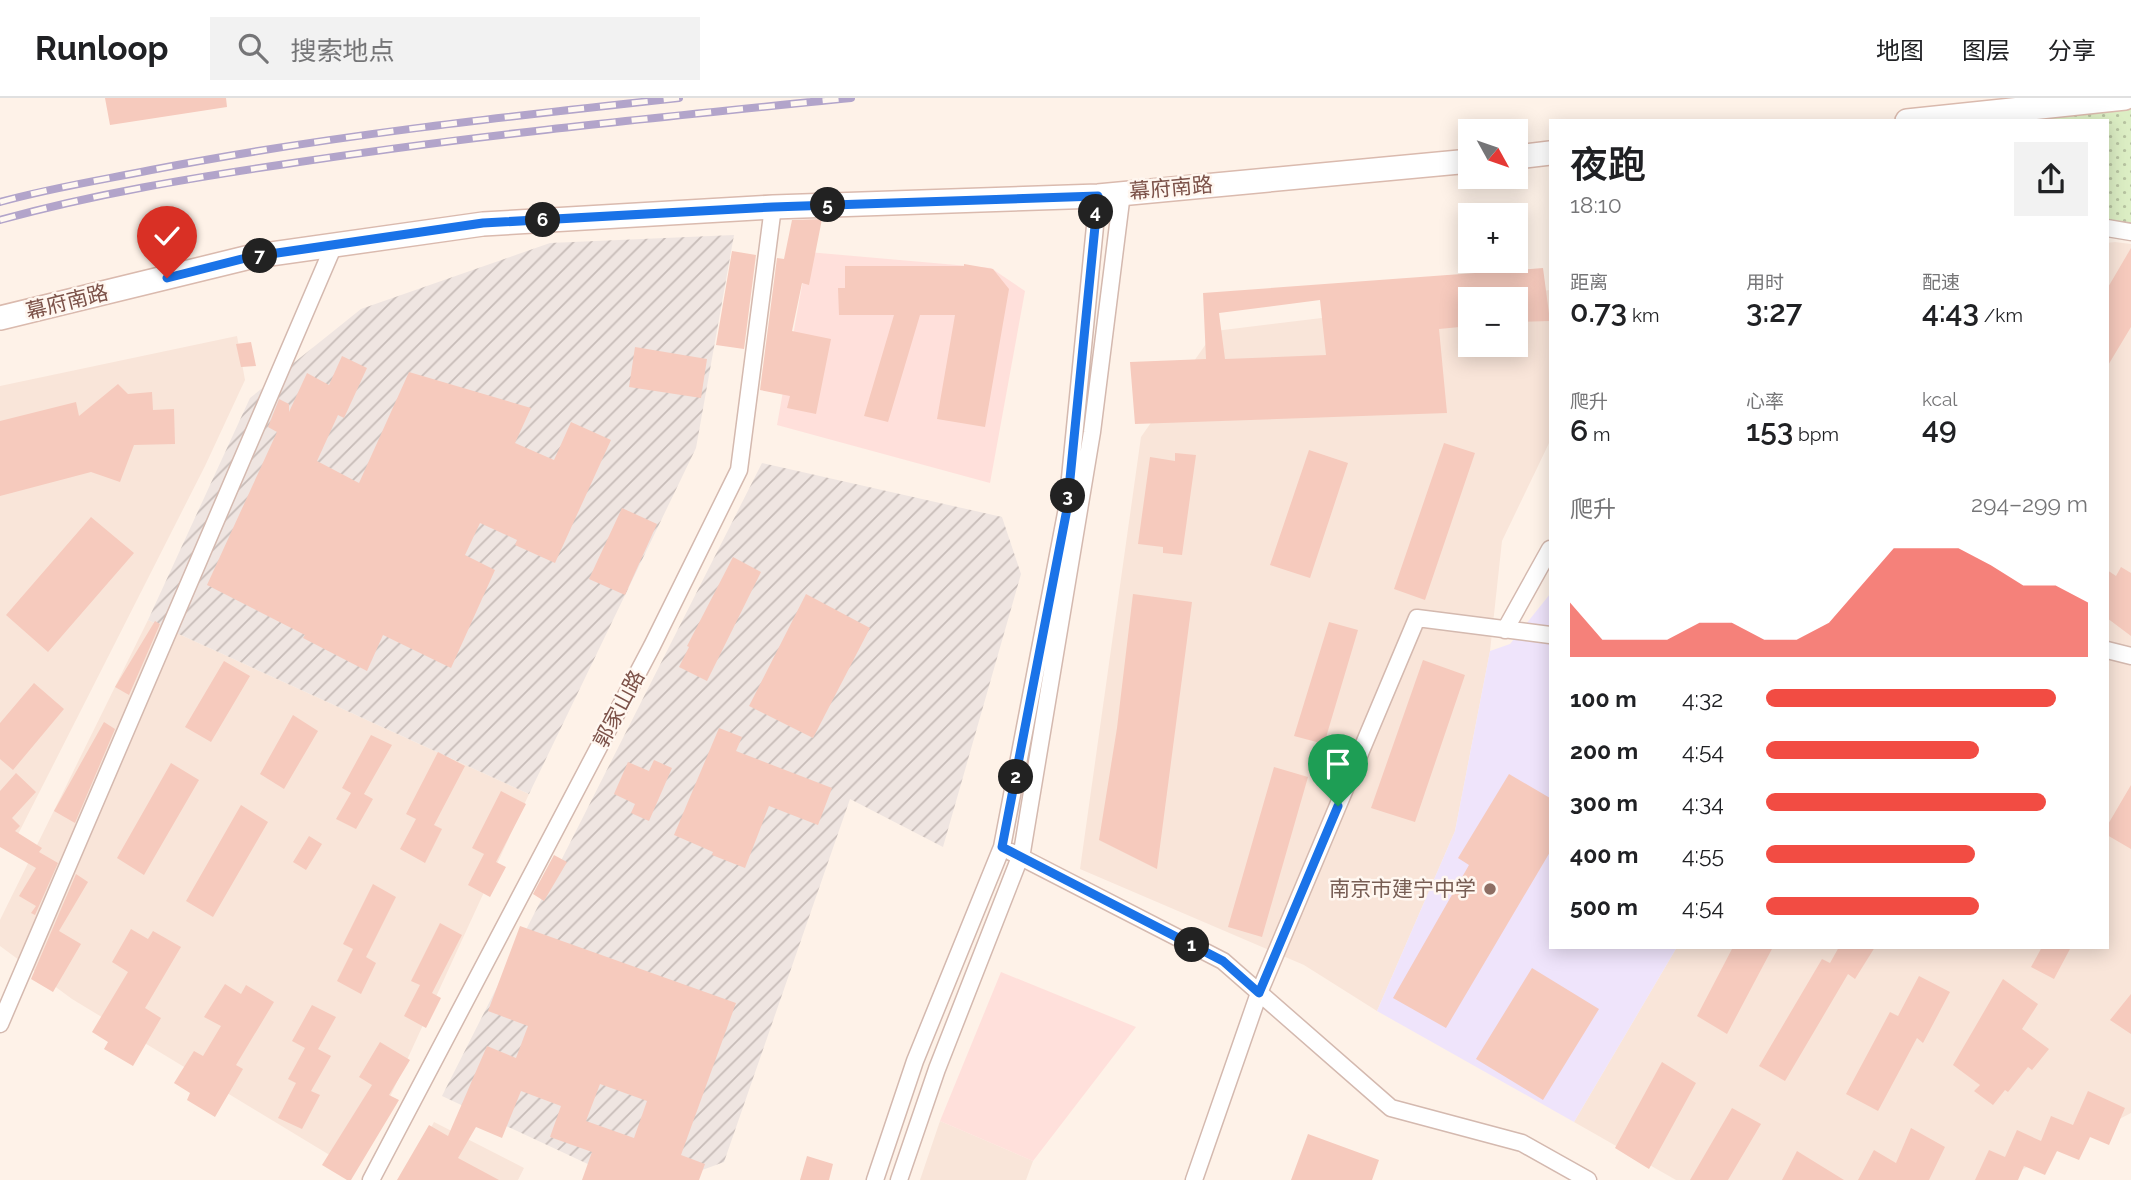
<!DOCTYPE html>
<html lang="zh">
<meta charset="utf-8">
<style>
body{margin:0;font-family:Raleway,"Noto Sans SC",sans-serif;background:#f2f2f2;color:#202124;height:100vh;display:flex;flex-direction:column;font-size:26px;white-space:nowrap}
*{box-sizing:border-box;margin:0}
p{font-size:23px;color:#757577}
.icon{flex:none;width:38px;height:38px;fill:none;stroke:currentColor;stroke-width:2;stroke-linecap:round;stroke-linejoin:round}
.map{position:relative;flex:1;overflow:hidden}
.drawer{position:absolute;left:1549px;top:21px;width:560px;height:830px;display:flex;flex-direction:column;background:#fff;border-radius:0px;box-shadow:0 4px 18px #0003}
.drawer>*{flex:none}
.needle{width:46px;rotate:130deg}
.fabs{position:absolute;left:1458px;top:21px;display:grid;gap:14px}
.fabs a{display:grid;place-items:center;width:70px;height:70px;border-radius:0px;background:#fff;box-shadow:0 4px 18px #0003;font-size:35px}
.pin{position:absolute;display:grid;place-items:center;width:60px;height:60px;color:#fff;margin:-72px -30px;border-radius:50% 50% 50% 0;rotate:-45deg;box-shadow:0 0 7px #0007}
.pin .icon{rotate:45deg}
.km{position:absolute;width:35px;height:35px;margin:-18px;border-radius:50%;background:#222;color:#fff;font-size:19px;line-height:35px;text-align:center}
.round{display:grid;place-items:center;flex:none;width:74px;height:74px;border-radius:0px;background:#f2f2f2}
.head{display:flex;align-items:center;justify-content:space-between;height:119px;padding:0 21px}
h1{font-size:38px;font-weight:600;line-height:52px}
.metrics{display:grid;grid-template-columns:repeat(3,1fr);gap:10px;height:119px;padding:7px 21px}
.metrics div{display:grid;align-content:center}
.metrics b{font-size:30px;font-weight:600}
.metrics small{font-size:19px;font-weight:400}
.metrics p{font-size:19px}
.chart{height:196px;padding:14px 21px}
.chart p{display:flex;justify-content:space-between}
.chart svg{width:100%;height:126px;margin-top:7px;fill:#f24c43;opacity:.7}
ul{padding:0 21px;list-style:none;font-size:23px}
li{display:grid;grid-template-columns:112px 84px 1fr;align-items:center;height:52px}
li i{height:18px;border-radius:9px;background:#f24c43}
header{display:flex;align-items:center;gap:42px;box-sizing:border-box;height:98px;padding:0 35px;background:#fff;border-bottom:2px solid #e0e0e0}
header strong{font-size:33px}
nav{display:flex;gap:38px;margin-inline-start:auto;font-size:24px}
.search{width:490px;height:63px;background:#f2f2f2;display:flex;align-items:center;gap:18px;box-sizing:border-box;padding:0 24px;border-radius:0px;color:#757577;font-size:26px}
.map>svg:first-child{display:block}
.residential{fill:#f9e5d9}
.commercial{fill:#ffe0db}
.industrial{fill:url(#industrial-furrows)}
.education{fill:#efe4fb}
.park{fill:url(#park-dots)}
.building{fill:#f6cabd;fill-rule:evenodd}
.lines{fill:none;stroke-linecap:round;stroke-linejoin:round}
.street-casing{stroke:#d4b9af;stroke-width:19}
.secondary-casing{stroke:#dabaae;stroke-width:26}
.street{stroke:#fff;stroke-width:16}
.secondary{stroke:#fff;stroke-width:23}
.rail-casing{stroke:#b2a4ca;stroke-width:8}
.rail{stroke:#fff7f0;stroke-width:5;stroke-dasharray:16;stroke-linecap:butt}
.route-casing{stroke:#fff;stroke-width:14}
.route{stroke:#1a73e8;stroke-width:9}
.education-dot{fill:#8d6e63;stroke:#fff7f0;stroke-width:2.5}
.labels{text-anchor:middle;stroke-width:5;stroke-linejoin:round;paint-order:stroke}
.street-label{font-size:21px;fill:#7c5249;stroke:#fff7f0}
.education-label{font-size:21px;fill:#785e54;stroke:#fff7f0;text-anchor:end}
</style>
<header>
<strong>Runloop</strong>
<div class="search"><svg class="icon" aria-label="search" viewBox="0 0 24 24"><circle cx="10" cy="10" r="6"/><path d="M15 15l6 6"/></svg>搜索地点</div>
<nav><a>地图</a><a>图层</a><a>分享</a></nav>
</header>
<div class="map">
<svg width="2131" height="1082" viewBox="0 0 2131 1082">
<defs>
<pattern id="industrial-furrows" width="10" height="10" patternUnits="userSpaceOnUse" patternTransform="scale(1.75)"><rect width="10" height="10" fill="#efe5e1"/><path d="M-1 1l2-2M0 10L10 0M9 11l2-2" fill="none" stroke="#c7bcb8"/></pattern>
<pattern id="park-dots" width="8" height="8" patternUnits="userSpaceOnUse" patternTransform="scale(1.75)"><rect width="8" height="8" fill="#dceec4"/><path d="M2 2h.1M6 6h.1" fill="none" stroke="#b7c3a1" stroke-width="1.8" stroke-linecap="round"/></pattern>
</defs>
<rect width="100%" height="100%" fill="#fef2e8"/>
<path class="residential" d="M2115,144l16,2v869l-129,67h-326l-102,-58 103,-175h430v-704z
M1550,192v151l-48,100 -12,110 -35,180 -78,180 -73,-46 -224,-96 61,-432 74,-106 255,-31v45h46v-46h-42z
M237,238l8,44 -40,86 -194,382 -11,-8v-454z
M148,522l381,174 -173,377 -284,-172 -72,-53v-26z
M940,1023l93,40 -7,19h-106z
M434,1024l90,46 -6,12h-114z"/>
<path class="commercial" d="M808,154l183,16 34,23 -35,192 -213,-58z
M1001,874l135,55 -103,134 -93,-40z"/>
<path class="industrial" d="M734,137l-38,213 -167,346 -381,-174 102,-222 111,-89 189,-66z
M762,365l240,54 19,57 -78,273 -93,-48 -126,363 -49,18h-53l-180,-84z"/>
<path class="education" d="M1550,496v353h127l-103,175 -197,-111 78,-180 35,-180 20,-7z"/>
<path class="park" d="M2131,6v122l-24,-4v-101h-131z"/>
<path class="building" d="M105,0h121l1,9 -117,18z
M822,121l-13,66 -7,-2 -10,48 39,8 -15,75 -29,-6 3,-12 -30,-6 17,-132 7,1 8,-39z
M2131,150v79l-24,40v-78z
M732,153l24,4 -12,94 -28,-4z
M964,166l29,5 16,20 -24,138 -48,-8 18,-104h-35l-32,107 -24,-6 30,-101h-55l-1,-27h7v-22h119z
M1543,170l7,53 -34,1v-23h-46v27l-31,3 8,84 -312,11 -5,-62 76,-3 -3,-66zM1320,202l6,55 -101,4 -6,-46z
M251,244l5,24 -15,1 -5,-23z
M635,249l72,12 -6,39 -72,-11z
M342,258l25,12 -23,50 -6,-3 -21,46 42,22 50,-111 122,36 -16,35 39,17 17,-38 40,18 -56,123 -40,-18 2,-5 -37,-17 -15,32 30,15 -44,98 -68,-33 -16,36 -64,-33 2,-3 -98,-50 70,-153 -9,-5 11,-28 10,5v8l18,-39 22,12z
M118,286l10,10 24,-2 1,18 21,-1 1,35 -41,1 -14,37 -29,-10 -91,24v-75l76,-19 3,14z
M1444,345l31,10 -50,147 -31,-11z
M1309,352l39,13 -38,115 -40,-13z
M1175,355l21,2 -14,100 -19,-2v-6l-25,-3 12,-87 25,4z
M622,410l35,16 -32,71 -36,-16z
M91,419l43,36 -86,99 -42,-37z
M733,459l28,15 -54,109 -28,-14 10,-20 -2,-1z
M2121,469l10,6v63l-24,-18v-48l9,6z
M806,496l64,34 -57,110 -64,-32z
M1133,496l59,8 -35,267 -58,-29 18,-112z
M155,523l5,3 -31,71 -14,-8z
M1329,524l29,8 -34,114 -30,-8z
M1423,562l42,15 -50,147 -44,-14z
M224,563l26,15 -39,66 -26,-15z
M34,585l30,26 -51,61 -13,-11v-36z
M293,617l25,16 -34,58 -24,-15z
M104,624l11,7 -40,94 -21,-12z
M719,630l23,9 -6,14 96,37 -14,37 -49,-19 -24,62 -33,-13 1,-3 -39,-17z
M371,637l21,10 -28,49 9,5 -17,30 -20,-10 15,-26 -9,-5z
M438,654l27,14 -31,59 8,4 -17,34 -25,-14 16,-30 -10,-5z
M654,662l18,8 -23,53 -18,-8 4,-9 -21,-10 14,-32 21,9z
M171,665l28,17 -55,95 -27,-17z
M1274,669l34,10 -46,160 -34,-10z
M16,675l20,19 -24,26 8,8 -5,5 27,17 -3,4 19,11 -23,52 -4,-2 5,-7 -17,-10 17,-28 -36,-21v-56z
M1509,676l41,24v54l-104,176 -53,-30 76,-133 -11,-7z
M2131,687v64l-24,-14v-9z
M501,693l25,13 -30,58 10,5 -16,30 -22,-12 16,-31 -12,-6z
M241,707l27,17 -55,95 -27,-16z
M309,738l13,8 -16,26 -13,-8z
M554,757l13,7 -23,39 -11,-7z
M76,776l12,8 -29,49 22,13 -28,48 -22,-13z
M373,786l23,13 -30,60 10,6 -15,31 -24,-13 16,-32 -10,-5z
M440,825l22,12 -30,58 9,5 -15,30 -22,-12 16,-31 -9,-4z
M520,828l216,77 -55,152 24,9 -6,16h-117l10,-28 -42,-15 11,-31 -40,-15 -19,47 -26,-11 -18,31 41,22h-102l32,-55 19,11 39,-90 29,12 12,-32 -40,-15zM600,986l47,17 -13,37 -48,-17z
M131,831l17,10 5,-8 28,16 -36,61 16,10 -28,48 -29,-17 4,-7 -16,-10 36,-60 -16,-10z
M1733,849h40l-46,87 -30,-18z
M1839,849h36l-20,32 -7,-5 -63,107 -26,-15 63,-107 8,4z
M2042,849h29l-17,32 -23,-12z
M1532,870l67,41 -56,91 -67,-41z
M1919,878l31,16 -27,51 -6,-5 -39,73 -32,-17 44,-82 8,4z
M2003,881l35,25 -16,25 27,20 -17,21 -4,-3 -20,25 -3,-2 -12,15 -19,-14 6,-6 -27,-20z
M225,886l16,10 5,-9 28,17 -38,63 7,4 -28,48 -28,-17 3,-7 -16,-10 20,-32 9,5 18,-30 -17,-9z
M2131,896v40l-21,-14z
M312,907l24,12 -18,32 13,7 -20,35 9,4 -18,34 -24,-11 18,-35 -8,-4 17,-31 -13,-7z
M380,944l30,18 -21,35 10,5 -48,80h-4l-25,-15 50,-80 -13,-8z
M1662,964l34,21 -47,86 -34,-21z
M2088,993l37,17 -16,37 -19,-8 -11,23 -22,-9 -12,24 -21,-9 -6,14h-43l14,-30 16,7 12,-27 24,11 10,-25 22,9z
M1732,1010l29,16 -33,56h-38z
M1911,1030l34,19 -16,33h-71l16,-30 22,13z
M1308,1036l71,26 -7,20h-81z
M1797,1053l47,29h-62z
M807,1058l26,8 -4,16h-29z"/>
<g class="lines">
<defs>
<path id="street" d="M2107,130l24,4
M1505,532l45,-81
M2107,552l24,6
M1011,754l212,109 168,147 131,35 66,37
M0,926l334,-779
M371,1082l281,-534 87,-176 34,-263
M875,1082l40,-119 87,-214 65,-339 31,-312
M899,1082l38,-111 85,-217 70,-420 30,-239
M1194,1082l65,-187 158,-375 133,17"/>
<path id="secondary" d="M1907,23l218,-23
M1516,59l34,-4
M0,220l250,-61 233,-33 290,-17 325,-11 372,-35"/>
</defs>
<use href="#street" class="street-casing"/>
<use href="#secondary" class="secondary-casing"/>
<use href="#street" class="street"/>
<use href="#secondary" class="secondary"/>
<defs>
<path id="rail" d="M0,104c50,-14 101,-22 151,-32 175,-34 351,-53 528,-72
M0,122c94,-26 191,-42 286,-56 188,-29 376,-47 565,-66"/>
</defs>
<use href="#rail" class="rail-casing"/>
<use href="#rail" class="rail"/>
</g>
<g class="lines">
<defs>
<path id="route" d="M167,180l83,-21 233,-34 290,-16 325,-11 -31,313 -65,338 221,114 36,32 79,-187"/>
</defs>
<use href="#route" class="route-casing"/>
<use href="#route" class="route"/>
</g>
<circle class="education-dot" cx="1490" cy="791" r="7"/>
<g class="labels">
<g class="street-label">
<text transform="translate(1171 90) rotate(-5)" y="7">幕府南路</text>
<text transform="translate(67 204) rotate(-14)" y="7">幕府南路</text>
<text transform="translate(619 611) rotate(-62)" y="7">郭家山路</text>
</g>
<g class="education-label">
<text x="1476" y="798">南京市建宁中学</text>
</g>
</g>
</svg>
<div class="fabs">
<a><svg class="needle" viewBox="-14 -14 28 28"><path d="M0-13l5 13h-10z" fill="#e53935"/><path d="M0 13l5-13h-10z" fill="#757577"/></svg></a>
<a>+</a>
<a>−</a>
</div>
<div class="pin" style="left:1338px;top:708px;background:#1e9e55"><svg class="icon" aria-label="arrive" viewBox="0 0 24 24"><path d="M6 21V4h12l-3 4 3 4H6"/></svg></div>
<div class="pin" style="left:167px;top:180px;background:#d93025"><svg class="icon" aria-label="check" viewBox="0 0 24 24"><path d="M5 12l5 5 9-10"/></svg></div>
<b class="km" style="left:1192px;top:847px">1</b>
<b class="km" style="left:1016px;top:679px">2</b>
<b class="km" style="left:1068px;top:398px">3</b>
<b class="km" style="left:1096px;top:114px">4</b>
<b class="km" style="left:828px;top:107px">5</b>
<b class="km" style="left:543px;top:122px">6</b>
<b class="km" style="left:260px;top:158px">7</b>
<section class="drawer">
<div class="head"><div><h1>夜跑</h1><p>18:10</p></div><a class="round"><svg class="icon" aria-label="share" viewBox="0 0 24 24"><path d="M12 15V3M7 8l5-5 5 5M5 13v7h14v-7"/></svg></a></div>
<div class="metrics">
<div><p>距离</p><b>0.73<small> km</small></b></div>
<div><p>用时</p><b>3:27</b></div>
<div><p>配速</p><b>4:43<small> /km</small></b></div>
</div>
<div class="metrics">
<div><p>爬升</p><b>6<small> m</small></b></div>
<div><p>心率</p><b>153<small> bpm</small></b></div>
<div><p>kcal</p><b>49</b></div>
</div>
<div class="chart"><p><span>爬升</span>294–299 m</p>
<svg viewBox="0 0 160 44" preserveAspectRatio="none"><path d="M0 44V25L10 38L20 38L30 38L40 32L50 32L60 38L70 38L80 32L90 19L100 6L110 6L120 6L130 12L140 19L150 19L160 25V44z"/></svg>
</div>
<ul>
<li><b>100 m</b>4:32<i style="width:90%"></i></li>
<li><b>200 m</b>4:54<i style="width:66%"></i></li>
<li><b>300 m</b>4:34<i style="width:87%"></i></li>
<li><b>400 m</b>4:55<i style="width:65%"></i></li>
<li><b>500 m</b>4:54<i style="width:66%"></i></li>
</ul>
</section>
</div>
